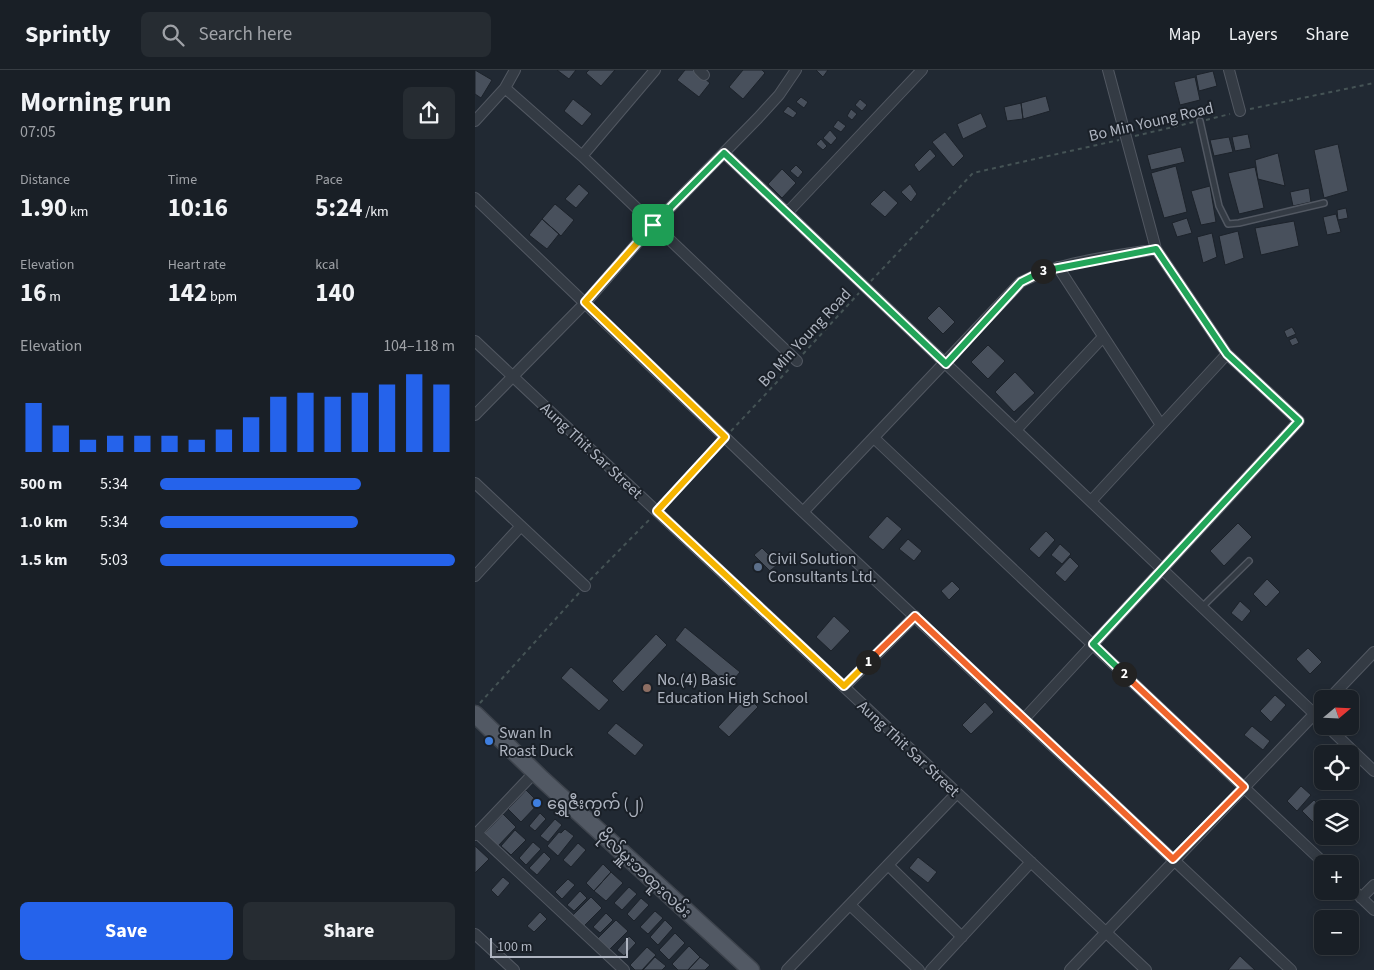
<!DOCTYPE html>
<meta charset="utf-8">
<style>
body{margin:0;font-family:"Source Sans 3","Noto Sans Myanmar",sans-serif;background:#262c32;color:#f1f3f6;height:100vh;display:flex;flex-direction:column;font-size:19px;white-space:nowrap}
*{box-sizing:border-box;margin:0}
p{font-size:16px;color:#9fa2a7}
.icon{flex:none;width:28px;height:28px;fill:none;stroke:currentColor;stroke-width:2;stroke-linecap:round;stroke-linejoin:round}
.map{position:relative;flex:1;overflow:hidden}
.drawer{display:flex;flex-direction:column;background:#191f26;width:475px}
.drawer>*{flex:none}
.needle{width:32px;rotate:71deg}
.tools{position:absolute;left:839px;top:620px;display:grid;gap:10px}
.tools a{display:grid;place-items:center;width:45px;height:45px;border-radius:8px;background:#191f26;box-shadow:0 2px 8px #0003,0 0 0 1px #373d43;font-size:25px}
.scale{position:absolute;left:15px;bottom:12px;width:138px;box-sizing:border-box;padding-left:5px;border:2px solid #afb5c1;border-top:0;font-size:14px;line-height:18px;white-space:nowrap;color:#afb5c1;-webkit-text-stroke:4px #1a2028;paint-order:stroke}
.pin{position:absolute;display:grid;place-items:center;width:42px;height:42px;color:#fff;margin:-21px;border-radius:10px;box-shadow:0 2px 8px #0006}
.km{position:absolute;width:25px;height:25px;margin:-12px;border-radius:50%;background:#222;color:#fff;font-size:14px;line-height:25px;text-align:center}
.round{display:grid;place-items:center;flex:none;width:52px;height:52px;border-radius:8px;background:#262c32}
.summary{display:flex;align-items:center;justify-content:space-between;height:85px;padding:0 20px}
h1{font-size:28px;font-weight:700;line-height:38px}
.figures{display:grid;grid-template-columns:repeat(3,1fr);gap:8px;height:85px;padding:5px 20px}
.figures div{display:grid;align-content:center}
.figures b{font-size:25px;font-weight:700}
.figures small{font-size:14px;font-weight:400}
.figures p{font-size:14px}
.chart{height:140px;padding:10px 20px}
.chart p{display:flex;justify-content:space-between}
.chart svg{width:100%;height:90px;margin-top:5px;stroke:#2563eb;stroke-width:6}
.cta{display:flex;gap:10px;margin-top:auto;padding:10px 20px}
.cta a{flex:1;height:58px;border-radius:8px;background:#2563eb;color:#fff;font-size:20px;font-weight:700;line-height:58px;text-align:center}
.cta a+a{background:#262c32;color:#f1f3f6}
ul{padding:0 20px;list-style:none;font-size:16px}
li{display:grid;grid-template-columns:80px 60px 1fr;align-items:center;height:38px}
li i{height:12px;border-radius:6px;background:#2563eb}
header{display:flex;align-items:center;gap:30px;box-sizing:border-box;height:70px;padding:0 25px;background:#191f26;border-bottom:1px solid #373d43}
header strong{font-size:24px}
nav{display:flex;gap:28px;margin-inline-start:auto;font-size:18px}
.search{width:350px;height:45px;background:#262c32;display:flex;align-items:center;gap:12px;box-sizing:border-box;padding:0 18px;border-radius:8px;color:#9fa2a7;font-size:19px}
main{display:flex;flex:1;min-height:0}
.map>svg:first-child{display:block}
.building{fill:#48505c;stroke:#1c222a}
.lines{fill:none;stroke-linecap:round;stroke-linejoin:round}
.service-casing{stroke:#525862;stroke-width:8}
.minor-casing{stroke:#525862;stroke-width:12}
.primary-casing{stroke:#3e444d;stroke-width:19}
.path{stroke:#455355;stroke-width:2;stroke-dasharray:4 4;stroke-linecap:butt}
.service{stroke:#343b44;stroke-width:5}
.minor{stroke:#343b44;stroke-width:10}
.primary{stroke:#525964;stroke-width:16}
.split-1-casing{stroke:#fff;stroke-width:10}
.split-2-casing{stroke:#fff;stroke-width:10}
.split-3-casing{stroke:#fff;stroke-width:10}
.split-4-casing{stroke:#fff;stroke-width:10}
.split-1{stroke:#f5b400;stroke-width:6}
.split-2{stroke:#f0652b;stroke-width:6}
.split-3{stroke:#22a559;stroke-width:6}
.split-4{stroke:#22a559;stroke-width:6}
.service-dot{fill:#5c6f8a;stroke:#1a2028;stroke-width:2}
.education-dot{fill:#8d6e63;stroke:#1a2028;stroke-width:2}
.shop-dot{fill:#3f7fe0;stroke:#1a2028;stroke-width:2}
.labels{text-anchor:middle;stroke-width:4;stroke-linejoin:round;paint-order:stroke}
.street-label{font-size:16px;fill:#afb5c1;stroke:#1a2028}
.poi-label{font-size:16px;fill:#afb5c1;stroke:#1a2028;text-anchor:start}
</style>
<header>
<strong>Sprintly</strong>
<div class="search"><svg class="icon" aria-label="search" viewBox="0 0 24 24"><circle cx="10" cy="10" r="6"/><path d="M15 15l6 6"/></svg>Search here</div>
<nav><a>Map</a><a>Layers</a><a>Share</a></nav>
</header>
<main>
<section class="drawer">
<div class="summary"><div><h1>Morning run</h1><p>07:05</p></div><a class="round"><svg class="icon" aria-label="share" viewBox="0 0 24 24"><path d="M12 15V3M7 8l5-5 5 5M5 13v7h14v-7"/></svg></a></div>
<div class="figures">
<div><p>Distance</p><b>1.90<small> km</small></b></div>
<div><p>Time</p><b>10:16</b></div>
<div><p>Pace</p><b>5:24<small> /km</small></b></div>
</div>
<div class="figures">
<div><p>Elevation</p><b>16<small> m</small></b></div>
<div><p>Heart rate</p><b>142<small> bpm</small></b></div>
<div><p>kcal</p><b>140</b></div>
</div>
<div class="chart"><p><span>Elevation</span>104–118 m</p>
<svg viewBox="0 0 160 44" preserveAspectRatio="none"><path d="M5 44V20M15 44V31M25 44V38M35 44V36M45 44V36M55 44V36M65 44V38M75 44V33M85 44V27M95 44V17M105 44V15M115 44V17M125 44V15M135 44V11M145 44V6M155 44V11"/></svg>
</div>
<ul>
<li><b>500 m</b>5:34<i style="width:68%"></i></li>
<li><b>1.0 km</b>5:34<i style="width:67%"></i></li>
<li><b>1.5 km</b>5:03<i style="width:100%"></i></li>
</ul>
<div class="cta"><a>Save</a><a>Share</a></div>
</section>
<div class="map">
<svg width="899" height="900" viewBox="0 0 899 900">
<rect width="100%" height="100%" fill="#212933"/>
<path class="building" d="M0,0l17,10 -11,18 -6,-4z
M82,0h19l-7,9z
M114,0h26l-14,16 -15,-13z
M210,0h9l16,13 -11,14 -22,-17z
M268,0h19l3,3 -22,26 -14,-12z
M341,0h12l-5,7z
M738,1l4,15 -18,5 -3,-16z
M720,7l5,23 -20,5 -6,-23z
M571,26l4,15 -27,8 -2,-16z
M326,27l7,5 -4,6 -8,-6z
M98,29l19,15 -10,12 -18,-15z
M385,29l7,6 -5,6 -7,-6z
M546,33l2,16 -16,2 -3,-14z
M313,36l9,7 -4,5 -10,-6z
M376,39l6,5 -5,6 -5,-4z
M506,43l6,14 -24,12 -6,-15z
M363,50l8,6 -5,6 -8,-5z
M355,60l7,8 -6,7 -8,-7z
M470,62l19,24 -11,11 -21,-25z
M773,64l3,14 -16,3 -3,-14z
M754,67l4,15 -19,4 -4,-16z
M346,69l6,7 -4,4 -7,-6z
M863,74l10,47 -24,7 -10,-48z
M706,77l4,15 -34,8 -4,-15z
M455,79l6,7 -17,16 -5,-7z
M803,83l7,33 -27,-7 -3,-19z
M321,95l7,7 -5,6 -8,-7z
M701,96l11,46 -23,6 -13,-45z
M780,97l9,41 -25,6 -11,-41z
M307,99l14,14 -14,15 -14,-14z
M104,114l10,9 -13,15 -11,-9z
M435,114l7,10 -6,8 -10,-10z
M735,116l6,36 -15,3 -10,-34z
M834,118l2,14 -18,4 -3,-14z
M409,120l14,13 -13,14 -15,-13z
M80,134l19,16 -13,16 -19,-17z
M871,138l2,10 -10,2 -1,-10z
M861,144l5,18 -14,3 -4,-18z
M712,148l5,15 -15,4 -5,-14z
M67,149l17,15 -12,15 -18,-14z
M819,151l5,25 -38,9 -6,-27z
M763,161l6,27 -19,7 -6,-29z
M737,163l5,24 -14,6 -6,-26z
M464,236l16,16 -12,12 -16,-16z
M817,257l4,7 -9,4 -3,-7z
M821,267l3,6 -7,3 -3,-6z
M513,275l17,16 -17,18 -17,-17z
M540,302l20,21 -21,19 -19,-20z
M412,446l15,13 -19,21 -15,-13z
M763,453l14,14 -28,29 -14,-15z
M571,461l9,9 -16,18 -10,-9z
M433,469l14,12 -8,10 -15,-12z
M585,474l11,10 -9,10 -11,-9z
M287,478l16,16 -8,7 -16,-16z
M595,487l9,9 -14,16 -10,-9z
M792,509l13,13 -14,15 -13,-13z
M477,511l8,8 -11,11 -8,-9z
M765,531l11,10 -9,11 -11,-9z
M359,546l16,15 -19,20 -15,-14z
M210,557l55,45 -11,13 -54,-45z
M181,564l11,11 -44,47 -11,-11z
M833,578l14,14 -12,12 -14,-15z
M96,597l38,33 -10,11 -38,-33z
M800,625l11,10 -15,17 -11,-11z
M272,626l11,11 -29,30 -11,-10z
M510,632l9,10 -23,22 -9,-9z
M141,653l28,22 -9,11 -28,-23z
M777,656l18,15 -7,9 -19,-15z
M826,716l10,9 -14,16 -10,-10z
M51,720l13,13 -18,19 -13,-13z
M839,730l9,9v5l-10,8 -11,-11z
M65,743l6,6 -11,12 -6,-5z
M28,744l13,13 -18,19 -13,-13z
M848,746v16l-2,2 -8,-10z
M80,749l7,6 -14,17 -8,-6z
M90,759l9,7 -16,20 -11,-10 12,-14 2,1z
M40,760l11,10 -15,15 -10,-9z
M58,772l8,7 -15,16 -7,-7z
M103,773l8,7 -15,17 -8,-7z
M0,776l14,13 -14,14z
M69,782l7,7 -14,16 -8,-7z
M443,787l19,15 -9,11 -19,-15z
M128,794l8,8 -17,19 -8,-8z
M136,802l12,11 -17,18 -12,-10z
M28,807l7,6 -12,14 -7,-7z
M93,809l7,6 -13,14 -7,-7z
M154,817l8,7 -15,16 -8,-7z
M105,821l7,7 -13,13 -7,-6z
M116,827l11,11 -19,19 -11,-11z
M166,828l8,7 -15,16 -7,-7z
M180,841l8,7 -15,16 -8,-7z
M65,842l7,7 -13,13 -7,-6z
M131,843l7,7 -13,13 -7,-6z
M141,850l12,11 -19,19 -12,-11z
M190,850l8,8 -15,17 -8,-8z
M200,863l10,10 -16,17 -10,-10z
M154,866l7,7 -12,13 -7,-6z
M214,876l11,11 -12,13h-10l-6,-6z
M172,877l9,8 -14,15h-7l-5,-5z
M765,886l15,14h-27z
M180,887l11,9 -4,4h-19z
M225,887l10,8 -5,5h-17z"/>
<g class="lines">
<defs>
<path id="service" d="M725,51l19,85 9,18 11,-1 85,-20
M727,537l47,-46"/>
<path id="minor" d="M224,0l5,5
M754,0l11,41
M30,18l77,68 215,205
M0,51l30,-33 10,-18
M249,83l599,569
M107,86l73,-86
M0,128l328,314 488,458
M312,143l135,-143
M583,197l103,158
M0,271l671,629
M0,345l111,-113 67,-77 105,-107 21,-23 17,-25
M541,360l87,-93
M399,368l451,426
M0,413l110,103
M616,431l136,-147
M328,442l218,-230c41,-21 90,-25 135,-33
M0,506l46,-50
M369,617l71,-71
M854,629l45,-47
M549,649l275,-298 -72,-67 -71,-105 -48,-179
M852,656l47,45
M2,763l147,137
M0,765l59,-62
M413,795l74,72
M875,817l24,23
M886,828l13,-13
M375,835l69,65
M0,864l39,36
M312,900l170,-177
M456,900l100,-108
M595,900l253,-265"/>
<path id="primary" d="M0,644l67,65 209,191"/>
</defs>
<use href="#service" class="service-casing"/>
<use href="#minor" class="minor-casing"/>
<use href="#primary" class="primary-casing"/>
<path class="path" d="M775,39l124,-26
M731,50l24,-6
M660,66l59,-14
M396,211l102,-108 146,-33
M328,284l56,-61
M256,361l60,-64
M188,434l56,-60
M115,510l60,-61
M5,633l99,-110"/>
<use href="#service" class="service"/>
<use href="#minor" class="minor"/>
<use href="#primary" class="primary"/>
</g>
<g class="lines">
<defs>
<path id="split-1" d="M178,155l-68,77 140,135 -68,74 187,175 24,-24"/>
<path id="split-2" d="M393,592l47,-46 258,243 71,-72 -120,-113"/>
<path id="split-3" d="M568,201l113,-22 71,105 72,67 -206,223 31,30"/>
<path id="split-4" d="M178,155l71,-72 222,211 75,-82 22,-11"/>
</defs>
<use href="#split-1" class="split-1-casing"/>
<use href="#split-2" class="split-2-casing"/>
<use href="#split-3" class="split-3-casing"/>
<use href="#split-4" class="split-4-casing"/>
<use href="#split-1" class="split-1"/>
<use href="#split-2" class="split-2"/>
<use href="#split-3" class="split-3"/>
<use href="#split-4" class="split-4"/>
</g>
<circle class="service-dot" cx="283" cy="497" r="5"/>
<circle class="education-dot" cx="172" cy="618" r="5"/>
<g class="shop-dot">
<circle cx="14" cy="671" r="5"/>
<circle cx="62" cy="733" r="5"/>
</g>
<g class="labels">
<g class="street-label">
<text transform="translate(676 51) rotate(-13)" y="6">Bo Min Young Road</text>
<text transform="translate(329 267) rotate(-47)" y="6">Bo Min Young Road</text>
<text transform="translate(117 380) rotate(43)" y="6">Aung Thit Sar Street</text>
<text transform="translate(434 678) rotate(43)" y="6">Aung Thit Sar Street</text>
<text transform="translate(170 803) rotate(43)" y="6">ဗိုလ်မှူးဘထူးလမ်း</text>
</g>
<g class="poi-label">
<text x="293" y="494">Civil Solution<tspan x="293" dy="18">Consultants Ltd.</tspan></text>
<text x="182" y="615">No.(4) Basic<tspan x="182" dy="18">Education High School</tspan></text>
<text x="24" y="668">Swan In<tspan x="24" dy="18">Roast Duck</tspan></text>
<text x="72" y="739">ရွှေဇီးကွက် (၂)</text>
</g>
</g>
</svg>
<div class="tools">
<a><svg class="needle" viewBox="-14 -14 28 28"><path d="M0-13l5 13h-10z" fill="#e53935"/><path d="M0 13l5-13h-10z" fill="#9fa2a7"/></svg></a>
<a><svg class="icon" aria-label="locate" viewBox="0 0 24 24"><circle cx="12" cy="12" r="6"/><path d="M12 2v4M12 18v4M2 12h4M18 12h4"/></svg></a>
<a><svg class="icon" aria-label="layers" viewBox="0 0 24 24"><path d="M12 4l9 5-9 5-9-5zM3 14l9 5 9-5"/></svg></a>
<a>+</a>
<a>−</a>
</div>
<div class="scale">100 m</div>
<div class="pin" style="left:178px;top:155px;background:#1e9e55"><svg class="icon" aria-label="arrive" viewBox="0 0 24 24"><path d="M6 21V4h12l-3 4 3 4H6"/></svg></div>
<b class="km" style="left:393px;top:592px">1</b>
<b class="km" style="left:649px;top:604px">2</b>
<b class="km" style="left:568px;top:201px">3</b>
</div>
</main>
